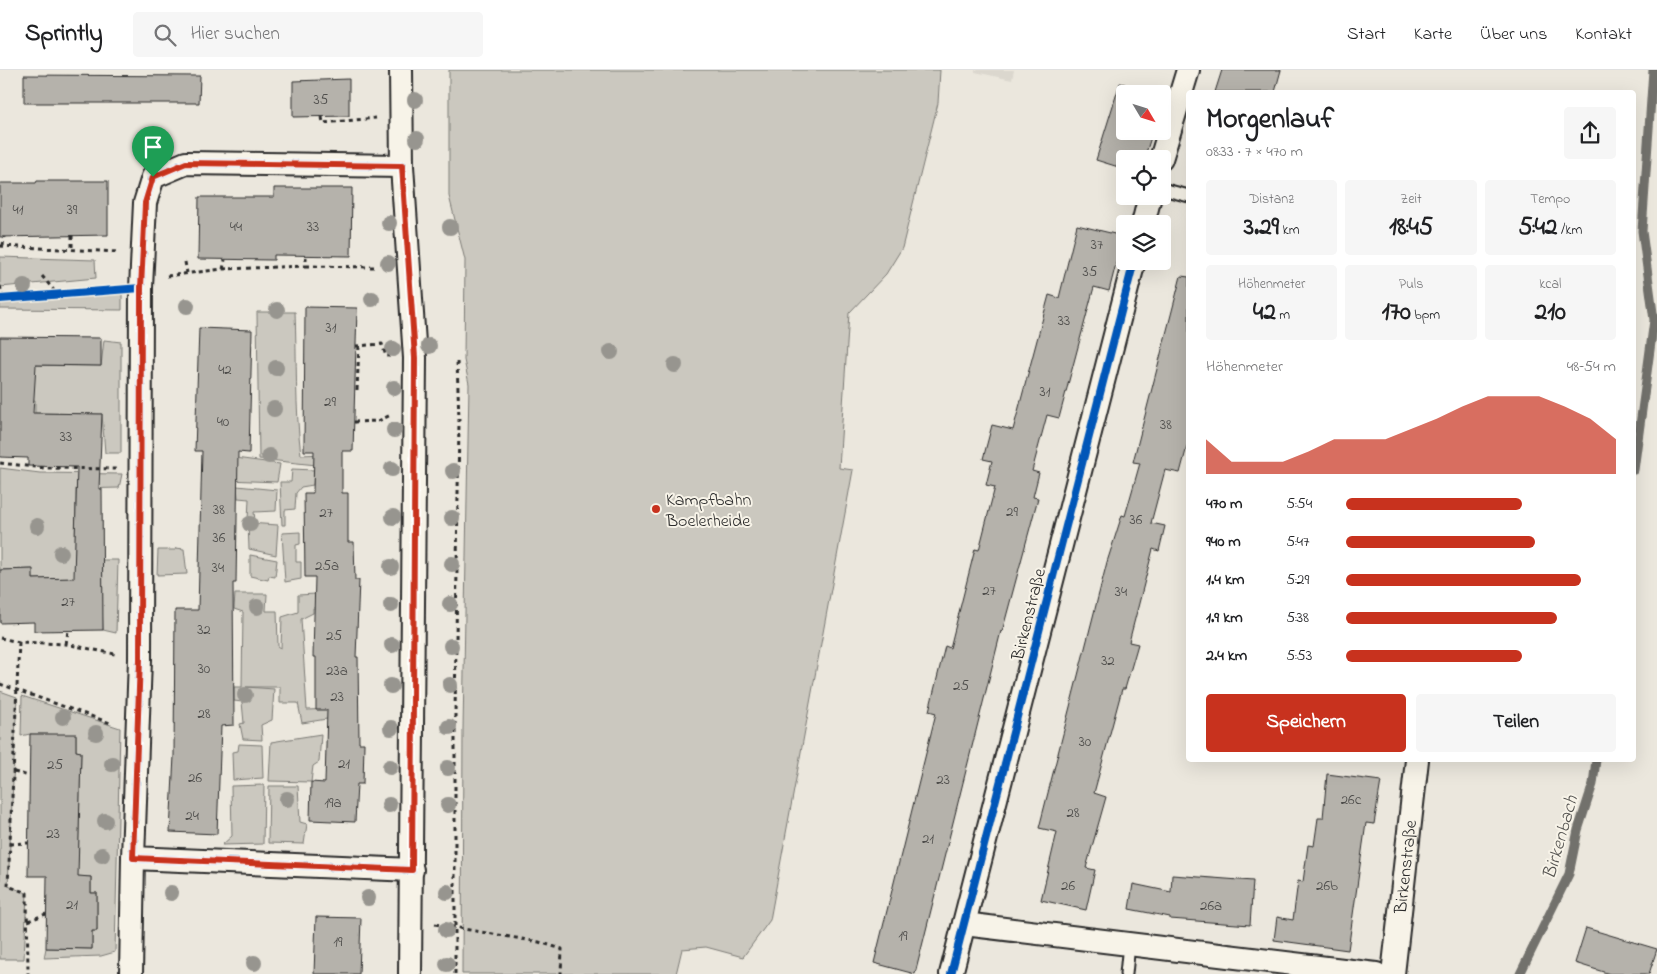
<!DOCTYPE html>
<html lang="de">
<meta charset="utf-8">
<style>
body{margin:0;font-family:"Indie Flower",sans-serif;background:#f6f6f6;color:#202124;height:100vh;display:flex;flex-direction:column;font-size:19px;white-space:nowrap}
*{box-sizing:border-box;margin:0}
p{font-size:16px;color:#757577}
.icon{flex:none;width:28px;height:28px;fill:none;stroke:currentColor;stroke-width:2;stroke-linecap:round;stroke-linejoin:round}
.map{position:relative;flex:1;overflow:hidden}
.side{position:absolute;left:1186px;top:20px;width:450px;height:672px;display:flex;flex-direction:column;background:#fff;border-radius:5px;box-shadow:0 5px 20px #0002}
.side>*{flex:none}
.needle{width:32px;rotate:128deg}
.tools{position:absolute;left:1116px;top:15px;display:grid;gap:10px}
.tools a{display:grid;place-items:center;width:55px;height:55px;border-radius:5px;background:#fff;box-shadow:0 5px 20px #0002;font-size:25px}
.pin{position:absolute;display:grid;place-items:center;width:42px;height:42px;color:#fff;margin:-51px -21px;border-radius:50% 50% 50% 0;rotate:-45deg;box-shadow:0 0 5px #0007}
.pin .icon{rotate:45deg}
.round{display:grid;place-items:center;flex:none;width:52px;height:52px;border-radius:5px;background:#f6f6f6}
.headline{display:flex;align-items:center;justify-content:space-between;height:85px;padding:0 20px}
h1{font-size:28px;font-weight:700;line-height:38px}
.metrics{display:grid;grid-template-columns:repeat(3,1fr);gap:8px;height:85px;padding:5px 20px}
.metrics div{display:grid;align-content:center;border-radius:5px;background:#f6f6f6;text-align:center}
.metrics b{font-size:25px;font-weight:700}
.metrics small{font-size:14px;font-weight:400}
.metrics p{font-size:14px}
.chart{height:140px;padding:10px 20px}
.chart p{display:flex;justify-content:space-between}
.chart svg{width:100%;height:90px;margin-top:5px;fill:#c8321e;opacity:.7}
.action{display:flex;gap:10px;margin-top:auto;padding:10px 20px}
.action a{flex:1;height:58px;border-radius:5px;background:#c8321e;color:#fff;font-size:20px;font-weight:700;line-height:58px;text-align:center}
.action a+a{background:#f6f6f6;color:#202124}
ul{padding:0 20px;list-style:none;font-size:16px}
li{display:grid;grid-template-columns:80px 60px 1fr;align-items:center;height:38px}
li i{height:12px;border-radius:6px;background:#c8321e}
header{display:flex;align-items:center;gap:30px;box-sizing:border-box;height:70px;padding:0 25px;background:#fff;border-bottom:1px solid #e0e0e0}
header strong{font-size:24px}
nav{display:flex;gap:28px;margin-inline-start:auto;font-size:18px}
.search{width:350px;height:45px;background:#f6f6f6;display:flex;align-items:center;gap:12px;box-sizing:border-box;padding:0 18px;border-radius:5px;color:#757577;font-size:19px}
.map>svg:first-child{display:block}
.built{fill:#dbd7ce}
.green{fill:#cbc8bf;stroke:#7b7a75}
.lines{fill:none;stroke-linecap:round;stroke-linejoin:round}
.stream{stroke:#72716c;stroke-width:9}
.building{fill:#b5b2ab;stroke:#2b2b2b}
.lane-casing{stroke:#2b2b2b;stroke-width:15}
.street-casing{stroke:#2b2b2b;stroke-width:26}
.path{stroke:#2b2b2b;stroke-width:3;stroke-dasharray:4 4;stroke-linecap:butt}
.lane{stroke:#f7f3e8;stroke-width:11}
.street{stroke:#f7f3e8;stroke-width:22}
.cycleway-casing{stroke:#f7f3e8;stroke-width:11}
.cycleway{stroke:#0057b8;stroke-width:8}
.tree{fill:#97958f}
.route-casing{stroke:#fff;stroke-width:10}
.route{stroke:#c8321e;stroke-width:6}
.poi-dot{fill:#c8321e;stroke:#f7f3e8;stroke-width:2}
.labels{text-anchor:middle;stroke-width:4;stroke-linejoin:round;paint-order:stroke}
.number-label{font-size:15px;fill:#4e4d4b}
.poi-label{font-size:18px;fill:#2b2b2b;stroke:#f7f3e8;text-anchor:start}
.street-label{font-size:18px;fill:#2b2b2b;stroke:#f7f3e8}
.water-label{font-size:19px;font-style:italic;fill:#555451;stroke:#f7f3e8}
</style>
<header>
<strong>Sprintly</strong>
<div class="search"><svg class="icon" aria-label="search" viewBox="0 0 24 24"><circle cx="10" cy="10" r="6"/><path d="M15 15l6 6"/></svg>Hier suchen</div>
<nav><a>Start</a><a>Karte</a><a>Über uns</a><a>Kontakt</a></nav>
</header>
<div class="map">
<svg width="1657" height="904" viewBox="0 0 1657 904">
<rect width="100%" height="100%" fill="#ebe7dd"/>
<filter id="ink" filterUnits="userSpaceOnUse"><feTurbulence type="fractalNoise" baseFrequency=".02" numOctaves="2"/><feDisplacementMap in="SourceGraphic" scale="10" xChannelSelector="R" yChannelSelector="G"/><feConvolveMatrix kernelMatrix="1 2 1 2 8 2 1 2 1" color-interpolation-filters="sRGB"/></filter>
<g filter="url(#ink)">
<path class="built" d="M975,0h39l-2,10 -37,-8z"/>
<path class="green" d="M449,0h491l-2,33 -36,145 -16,26 -37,39 -10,155 14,2 -83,450 -27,37 -37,-10 -24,2 -6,25h-214l1,-244 6,-346 -5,-24 1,-100 -16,-64z
M0,187l95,3 1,18 -96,9z
M122,223v17l-122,-1v-8z
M257,242h38c2,48 0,95 6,143l24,-1 1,12 -67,-7z
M104,270l17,2v111h-16l-3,-39 -67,-1v-13l-35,4 8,-39 93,1z
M228,387l52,7 -3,18 -50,-2z
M0,398l40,5 82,1 -3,14 -43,1 -1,71h43l-2,73 -13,-3 -2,-52 -68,1 -1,-10 -32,1z
M292,399l22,1 -1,15 -12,2 -5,6 -1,16 -10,1v15h-3l-2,-43h11z
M237,416l40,4 -1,21 -22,1 1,8h-7l1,-21 -11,-1z
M248,453l30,2 -2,30 -27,-6z
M300,462v12l-4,1v17h5v17l-16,3 -3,-49z
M176,478l8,1 3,25 -30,1 1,-25h18z
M250,485l27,5 -2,17 -6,-1 -1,4 -18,-4z
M334,523v15h-21v5l-12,6 6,91 26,-1v9l-31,5 -4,-20h-18v-16h-34l28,2 -2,31 -11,5 1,15 -19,-1 -3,-15 4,-1 -2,-21 -8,-1v-14h8l1,-75 -9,-3 1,-15h32l-1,17h11l1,35 3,2 1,-31 16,-5v-17z
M0,621l17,6 -9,189 19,7 -3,66h-24z
M22,626l98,32 -5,224 -14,4 -57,2 2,-10 46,1v-18h5v-38h-6v-16l-17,-1 4,-15 3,-109 -5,-1v-16l-46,-1 -9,2z
M321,664l-2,28 -6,4 -2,16 -42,-1 2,-39z
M239,674l23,1 1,33 -30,2 -1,-28 6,-1z
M264,715l-1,59 -41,1 10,-9 -1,-50z
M269,716h29l2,36 7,2 -3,20 -36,-1z"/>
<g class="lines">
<path class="stream" d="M1634,400l20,-150 -12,-89 11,-161
M1520,904l49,-100 9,-44 15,-46 3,-24"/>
</g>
<path class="building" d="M1222,0h59l-6,22h-60z
M24,5l176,1 -1,27h-175z
M349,9v37l-56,1v-36z
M1120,13l5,1v47h28l-9,28h-19v10l-29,-9z
M37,111h71v54l-108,2v-54h36z
M274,118h78l-1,68 -77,-1v5l-76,-1 1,-62h75z
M1077,155l46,11 -14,55 -15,-4 -35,131 -12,-3 -15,56 7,2 -6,24 5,1 -36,134 -1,-1 -86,343 -41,-11 62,-250 -7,-2 16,-65 5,2 25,-99 4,1 16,-63 -9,-2 6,-24 -9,-2 9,-34 21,5 36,-135 10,3z
M1181,206l8,1v162l-9,34 -15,-3 -14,53 14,3 -6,25 -6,-2 -24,93 9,2 -13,45h-3l-28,104 12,4 -20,71 9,2 -9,40 -45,-10 16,-68 -18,-4 68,-266 15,-47 3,1 15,-53 -7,-1z
M305,237l52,1 -4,143h-11v42h6v49h6l1,38h4l-3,77h2l1,86h5l-1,41h-6l-2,38 -45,-2 1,-38 14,1 2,-73h-11v-53h-3l2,-80h-10l-1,-84h9l1,-42h-10z
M199,258l53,2 -3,123 -11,-1 -2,131h-3l1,142 -13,1 -4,108 -47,-2 4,-76 1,-146h23l4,-159h-7z
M0,267l101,1v28l-65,-1 -3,48 69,1 -3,75h3l1,141 -69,1v-9l-34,1v-53l33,-1v10l41,-1 3,-111 -49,-1v-8l-28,-1z
M30,664h46v17l5,1 -3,124 13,1v16h6v38h-5v18l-46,-1 1,-72h-19z
M1327,704l54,7 -7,43 -8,-1 -18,127 -74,-10 3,-23 16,3 5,-39 5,1 5,-37 6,1 4,-28h5z
M1172,805l81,6 -3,44 -80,-6v-2l-41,-8 4,-25 38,8z
M316,847l45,1 -2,56h-45z
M1586,858l71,21 -8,25h-39l-35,-11z"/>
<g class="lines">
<defs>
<path id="lane" d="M1162,119l27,7
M1126,904l3,-30"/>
<g id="street">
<path d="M401,0l1,96 13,192 -5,616"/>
<path d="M1161,89l27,-89"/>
<path d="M402,96l-216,-3 -33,14 -8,26 -4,85 -1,371 -7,199 279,12"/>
<path d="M1143,154l7,-28"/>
<path d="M964,854l412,50"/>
<path d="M131,904l2,-116"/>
<path d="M951,904l183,-713"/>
<path id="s1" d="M1393,904l24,-214"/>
</g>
</defs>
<use href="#lane" class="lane-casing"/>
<use href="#street" class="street-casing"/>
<path class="path" d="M322,47l1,6 53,-5
M72,165v16
M0,176l119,6
M3,176l1,-9
M185,192l2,11
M306,196l68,1
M223,199l83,-3v-11
M42,206l15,18
M167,206l56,-7 2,-9
M0,216l4,13
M356,276l26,-2 4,12h4
M357,320l2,-45
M354,352l24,-1 13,-6
M0,393l44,5 73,1
M0,568l19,4 47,2 49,10
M19,572l-11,244 19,7 1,81
M66,574l2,-13
M0,614l113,40
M14,702l15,4
M10,774l18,-1
M28,851l18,-7
M435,854l104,18 23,7 -1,25
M455,904v-259l4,-295 -2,-60"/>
<use href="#lane" class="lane"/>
<use href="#street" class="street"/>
<defs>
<path id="cycleway" d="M402,96l-216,-3 -33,14 -8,26 -4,85 -1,371 -7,199 279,12
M0,229l141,-11
M951,904l183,-713"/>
</defs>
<use href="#cycleway" class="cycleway-casing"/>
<use href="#cycleway" class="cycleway"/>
</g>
<g class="tree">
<circle cx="415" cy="30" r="8"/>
<circle cx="417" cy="69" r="8"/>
<circle cx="152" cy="76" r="8"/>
<circle cx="389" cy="153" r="8"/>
<circle cx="450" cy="157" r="8"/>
<circle cx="388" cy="193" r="8"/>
<circle cx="24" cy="216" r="8"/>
<circle cx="372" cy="229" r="8"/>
<circle cx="187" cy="236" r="8"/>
<circle cx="277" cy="240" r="8"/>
<circle cx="429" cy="276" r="8"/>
<circle cx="393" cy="279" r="8"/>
<circle cx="611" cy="282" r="8"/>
<circle cx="675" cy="295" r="8"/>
<circle cx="276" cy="298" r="8"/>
<circle cx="394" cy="318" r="8"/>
<circle cx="274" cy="339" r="8"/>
<circle cx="394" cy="360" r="8"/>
<circle cx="269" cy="386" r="8"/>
<circle cx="392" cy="399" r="8"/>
<circle cx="453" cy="401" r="8"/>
<circle cx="393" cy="447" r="8"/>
<circle cx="452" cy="448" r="8"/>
<circle cx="250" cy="454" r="8"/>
<circle cx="37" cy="456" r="8"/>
<circle cx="61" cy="483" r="8"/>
<circle cx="452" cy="494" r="8"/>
<circle cx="391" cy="497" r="8"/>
<circle cx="450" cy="534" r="8"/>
<circle cx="391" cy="535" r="8"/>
<circle cx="257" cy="537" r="8"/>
<circle cx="392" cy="575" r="8"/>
<circle cx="451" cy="576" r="8"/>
<circle cx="450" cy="615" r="8"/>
<circle cx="391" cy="616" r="8"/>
<circle cx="245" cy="625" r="8"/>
<circle cx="63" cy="647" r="8"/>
<circle cx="449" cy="657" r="8"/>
<circle cx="391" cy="658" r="8"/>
<circle cx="96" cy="663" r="8"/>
<circle cx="112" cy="694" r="8"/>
<circle cx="390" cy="697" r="8"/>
<circle cx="448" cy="698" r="8"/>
<circle cx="287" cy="729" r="8"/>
<circle cx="389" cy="735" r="8"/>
<circle cx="448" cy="735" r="8"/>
<circle cx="105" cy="751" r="8"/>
<circle cx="102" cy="785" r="8"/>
<circle cx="447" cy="822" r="8"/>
<circle cx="171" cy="823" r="8"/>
<circle cx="368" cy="828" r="8"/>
<circle cx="446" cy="860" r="8"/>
<circle cx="254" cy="893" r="8"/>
<circle cx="447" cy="894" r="8"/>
</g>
</g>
<g class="lines" filter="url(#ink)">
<defs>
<path id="route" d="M186,93l216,3 13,192 -3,512 -279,-12 7,-199 1,-371 4,-85 8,-26z"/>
</defs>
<use href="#route" class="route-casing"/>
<use href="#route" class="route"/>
</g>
<circle class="poi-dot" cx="656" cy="439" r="5"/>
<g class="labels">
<g class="number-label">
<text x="321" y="34">35</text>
<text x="18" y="144">41</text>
<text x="72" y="144">39</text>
<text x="236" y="161">44</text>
<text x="313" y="161">33</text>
<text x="1097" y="179">37</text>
<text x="1090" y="206">35</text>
<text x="1064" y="255">33</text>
<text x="331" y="262">31</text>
<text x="225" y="304">42</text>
<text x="1045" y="326">31</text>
<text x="330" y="336">29</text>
<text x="223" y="356">40</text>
<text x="1166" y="359">38</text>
<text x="66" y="371">33</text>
<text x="219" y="444">38</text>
<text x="1012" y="446">29</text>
<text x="326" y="447">27</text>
<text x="1136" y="454">36</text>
<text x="219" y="472">36</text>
<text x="327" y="500">25a</text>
<text x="218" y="502">34</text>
<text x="989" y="525">27</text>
<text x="1121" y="526">34</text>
<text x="68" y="536">27</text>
<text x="204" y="564">32</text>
<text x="334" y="570">25</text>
<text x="1108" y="595">32</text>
<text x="204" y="603">30</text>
<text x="337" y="605">23a</text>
<text x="961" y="620">25</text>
<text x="337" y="631">23</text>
<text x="204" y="648">28</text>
<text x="1085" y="676">30</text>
<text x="344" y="698">21</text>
<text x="55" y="699">25</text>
<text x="195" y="712">26</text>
<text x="943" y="714">23</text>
<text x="1351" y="734">26c</text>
<text x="333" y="737">19a</text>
<text x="1073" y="747">28</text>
<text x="192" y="750">24</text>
<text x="53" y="768">23</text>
<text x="928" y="773">21</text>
<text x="1068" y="820">26</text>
<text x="1327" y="820">26b</text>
<text x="72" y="839">21</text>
<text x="1211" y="840">26a</text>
<text x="903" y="870">19</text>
<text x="338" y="876">19</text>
</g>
<g class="poi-label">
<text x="666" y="435">Kampfbahn<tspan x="666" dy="21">Boelerheide</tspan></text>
</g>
<g class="street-label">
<text transform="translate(1028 544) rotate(-76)" y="6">Birkenstraße</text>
<text dy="6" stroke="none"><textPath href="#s1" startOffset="108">Birkenstraße</textPath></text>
</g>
<g class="water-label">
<text transform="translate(1559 767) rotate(-74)" y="7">Birkenbach</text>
</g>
</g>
</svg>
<div class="tools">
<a><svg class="needle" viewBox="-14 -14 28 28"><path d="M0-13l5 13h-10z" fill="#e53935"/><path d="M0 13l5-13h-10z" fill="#757577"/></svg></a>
<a><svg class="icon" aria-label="locate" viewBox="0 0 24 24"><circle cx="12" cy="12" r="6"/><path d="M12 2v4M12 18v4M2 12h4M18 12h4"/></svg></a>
<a><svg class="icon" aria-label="layers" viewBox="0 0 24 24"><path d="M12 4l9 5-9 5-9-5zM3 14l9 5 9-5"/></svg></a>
</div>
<div class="pin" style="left:153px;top:107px;background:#1e9e55"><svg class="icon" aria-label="arrive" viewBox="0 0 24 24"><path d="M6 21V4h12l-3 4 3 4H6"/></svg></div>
<section class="side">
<div class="headline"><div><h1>Morgenlauf</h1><p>08:33 · 7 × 470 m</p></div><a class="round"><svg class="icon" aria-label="share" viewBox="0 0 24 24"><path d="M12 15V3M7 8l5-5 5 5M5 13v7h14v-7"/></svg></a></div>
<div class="metrics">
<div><p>Distanz</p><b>3.29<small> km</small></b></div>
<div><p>Zeit</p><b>18:45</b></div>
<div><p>Tempo</p><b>5:42<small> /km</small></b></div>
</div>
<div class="metrics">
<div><p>Höhenmeter</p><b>42<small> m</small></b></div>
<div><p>Puls</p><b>170<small> bpm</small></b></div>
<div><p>kcal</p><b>210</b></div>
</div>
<div class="chart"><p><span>Höhenmeter</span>48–54 m</p>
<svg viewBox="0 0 160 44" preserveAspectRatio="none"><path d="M0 44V27L10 38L20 38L30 38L40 33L50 27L60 27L70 27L80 22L90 17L100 11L110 6L120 6L130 6L140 11L150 17L160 27V44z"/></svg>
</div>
<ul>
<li><b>470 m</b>5:54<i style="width:65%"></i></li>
<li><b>940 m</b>5:47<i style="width:70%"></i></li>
<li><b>1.4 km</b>5:29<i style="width:87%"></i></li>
<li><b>1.9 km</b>5:38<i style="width:78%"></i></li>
<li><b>2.4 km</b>5:53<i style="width:65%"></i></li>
</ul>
<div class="action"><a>Speichern</a><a>Teilen</a></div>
</section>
</div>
